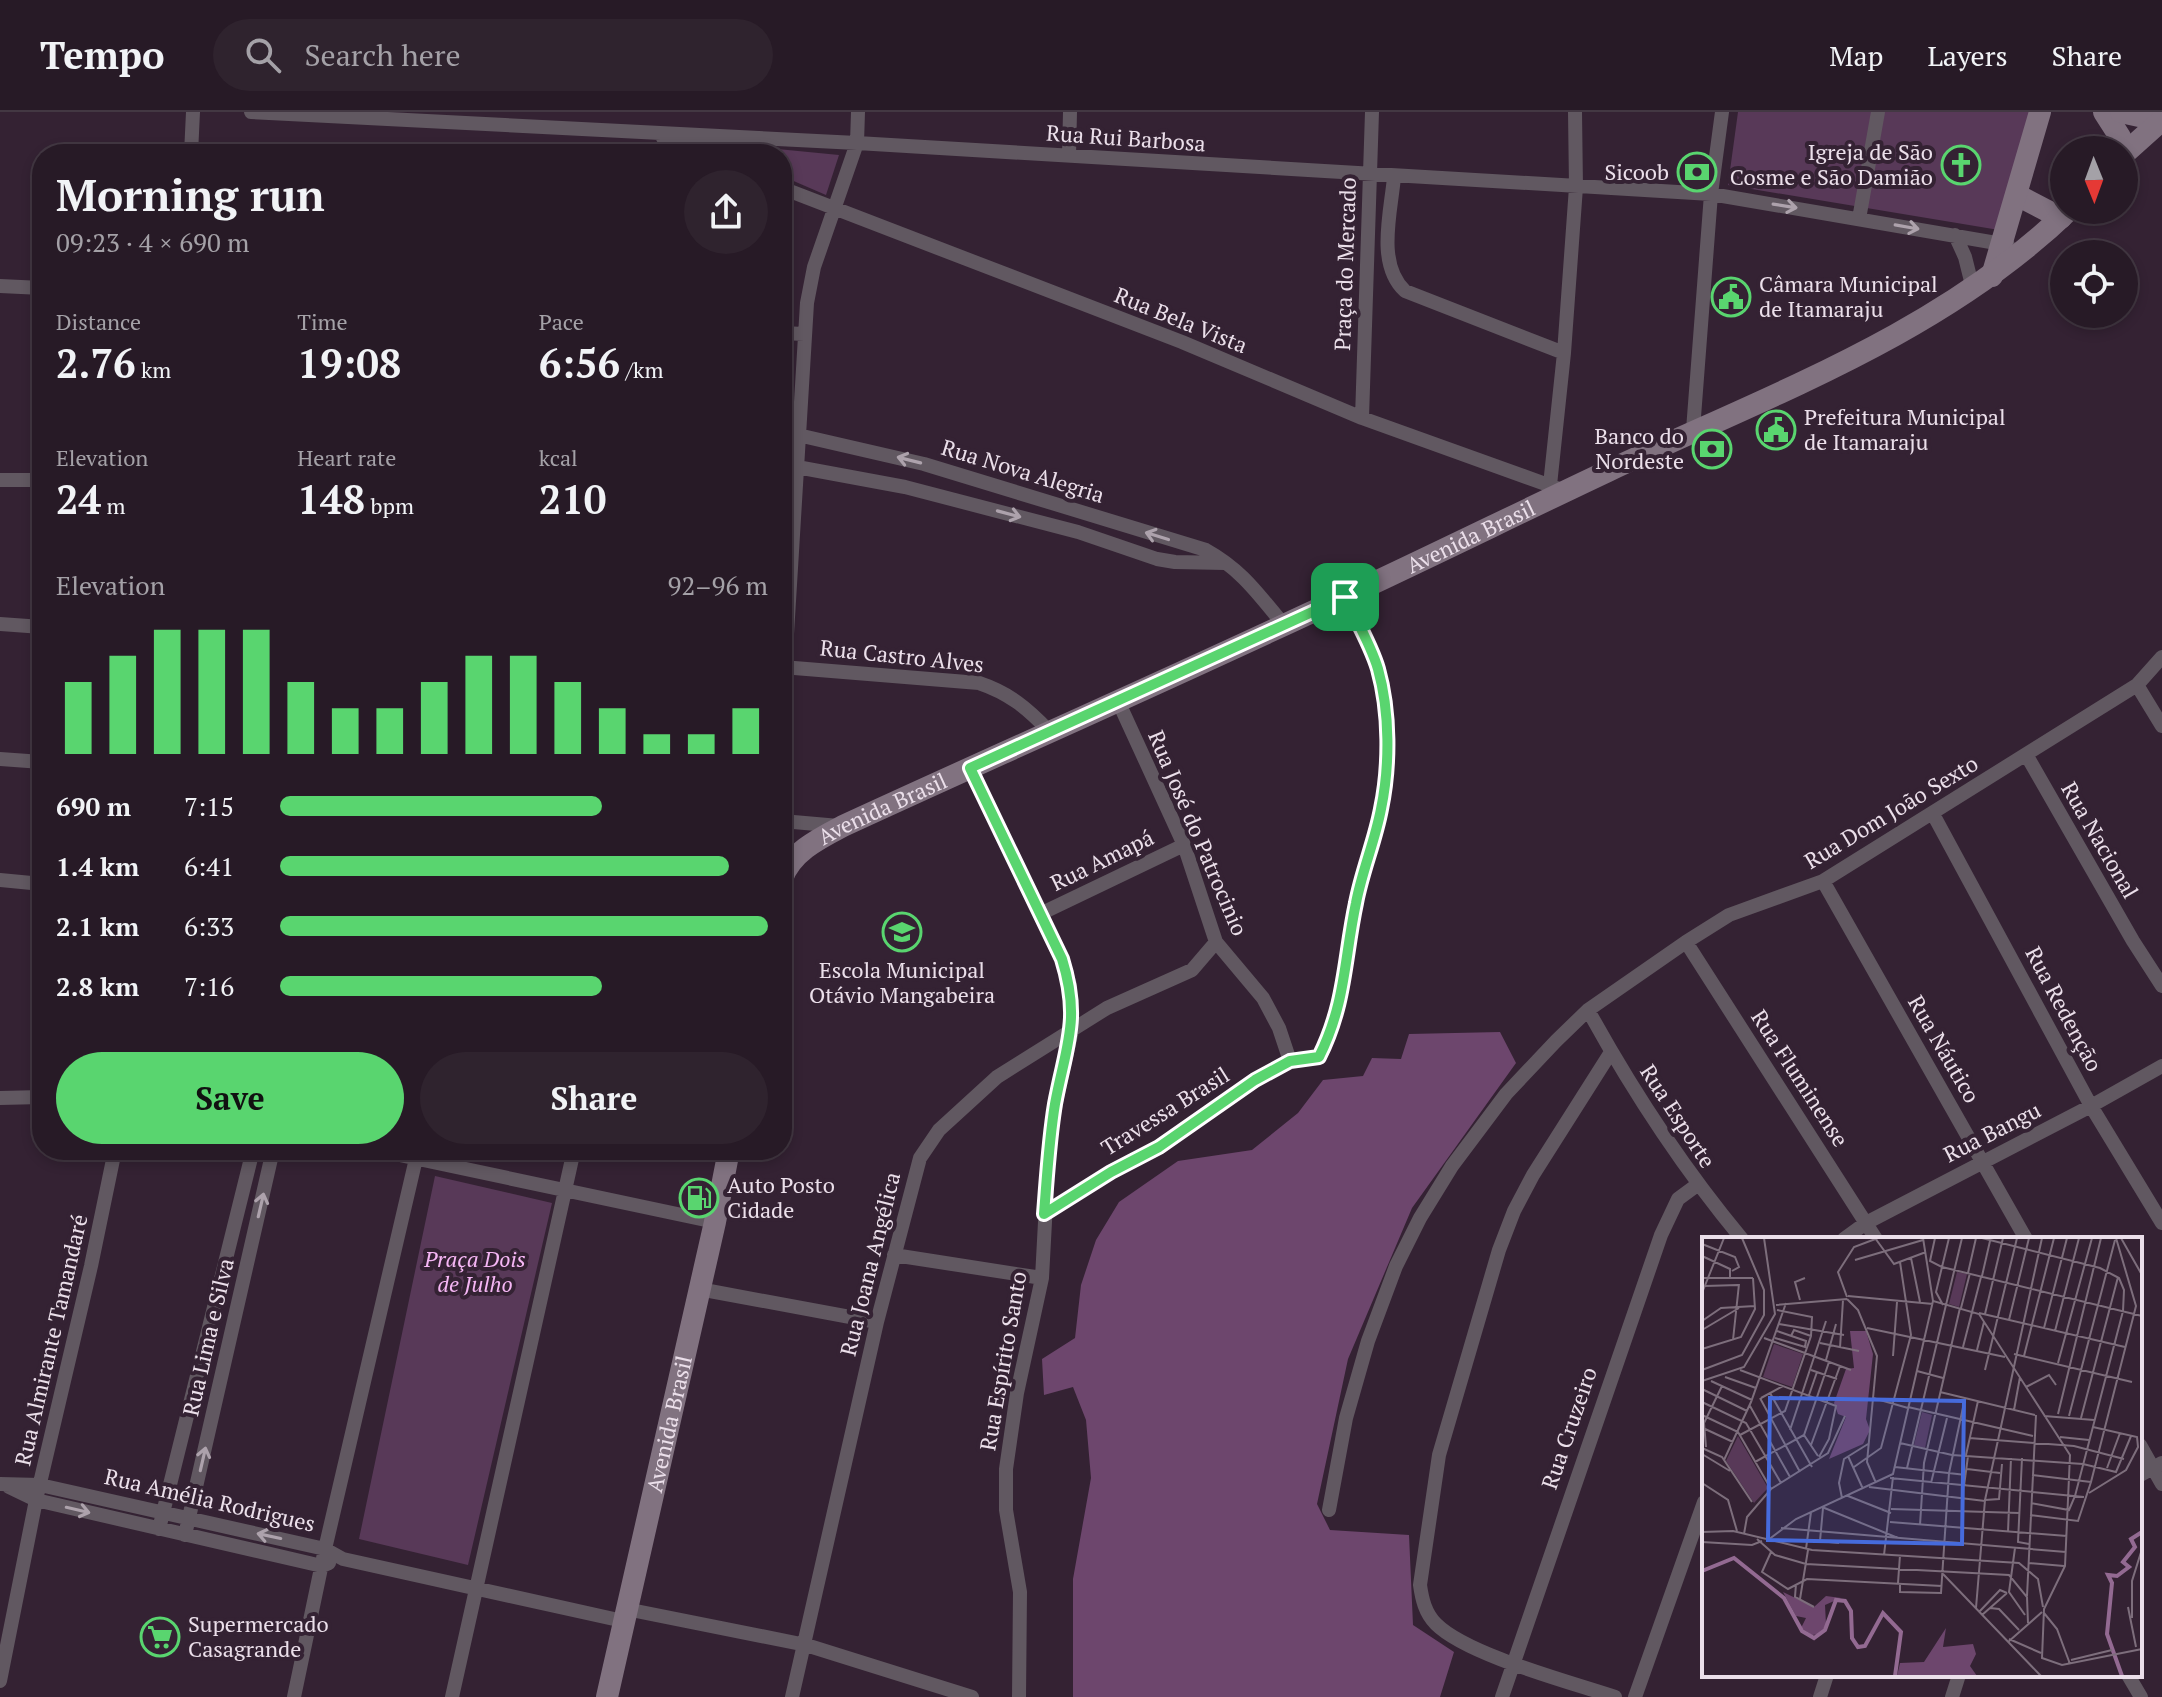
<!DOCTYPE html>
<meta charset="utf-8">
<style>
body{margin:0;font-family:"PT Serif",serif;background:#2f232e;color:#f1f3f6;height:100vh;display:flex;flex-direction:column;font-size:30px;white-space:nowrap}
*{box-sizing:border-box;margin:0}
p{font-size:26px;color:#a4a1a7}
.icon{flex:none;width:44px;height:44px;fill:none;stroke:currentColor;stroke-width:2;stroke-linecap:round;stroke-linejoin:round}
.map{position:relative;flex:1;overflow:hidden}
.side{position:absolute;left:32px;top:32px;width:760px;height:1016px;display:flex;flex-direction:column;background:#271a26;border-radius:32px;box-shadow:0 4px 12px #0003,0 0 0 2px #433843}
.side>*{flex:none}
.needle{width:52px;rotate:179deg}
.controls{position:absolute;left:2050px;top:24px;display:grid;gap:16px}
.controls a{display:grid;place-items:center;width:88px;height:88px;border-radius:50%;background:#271a26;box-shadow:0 4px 12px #0003,0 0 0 2px #433843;font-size:40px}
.pin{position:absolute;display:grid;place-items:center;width:68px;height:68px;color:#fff;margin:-34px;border-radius:16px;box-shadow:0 4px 12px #0006}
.round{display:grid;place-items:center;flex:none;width:84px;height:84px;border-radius:42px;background:#2f232e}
.headline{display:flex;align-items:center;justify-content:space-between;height:136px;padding:0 24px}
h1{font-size:44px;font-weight:700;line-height:60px}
.metrics{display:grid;grid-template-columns:repeat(3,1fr);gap:12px;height:136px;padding:8px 24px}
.metrics div{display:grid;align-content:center}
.metrics b{font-size:40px;font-weight:700}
.metrics small{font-size:22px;font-weight:400}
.metrics p{font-size:22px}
.chart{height:224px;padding:16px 24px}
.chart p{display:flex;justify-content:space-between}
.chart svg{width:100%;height:144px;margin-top:8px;stroke:#59d56f;stroke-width:6}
.cta{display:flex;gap:16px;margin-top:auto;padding:16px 24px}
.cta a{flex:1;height:92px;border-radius:48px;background:#59d56f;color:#111;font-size:32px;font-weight:700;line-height:92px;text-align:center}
.cta a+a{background:#2f232e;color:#f1f3f6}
ul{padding:0 24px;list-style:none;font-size:26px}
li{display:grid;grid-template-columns:128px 96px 1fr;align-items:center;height:60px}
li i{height:20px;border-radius:10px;background:#59d56f}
header{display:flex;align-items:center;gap:48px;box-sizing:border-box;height:112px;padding:0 40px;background:#271a26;border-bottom:2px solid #433843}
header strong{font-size:38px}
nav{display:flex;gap:44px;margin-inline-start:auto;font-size:28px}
.search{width:560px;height:72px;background:#2f232e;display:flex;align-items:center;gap:20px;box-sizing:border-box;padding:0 28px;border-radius:44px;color:#a4a1a7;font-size:30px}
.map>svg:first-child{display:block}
.green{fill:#583958}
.forest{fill:#6d466d}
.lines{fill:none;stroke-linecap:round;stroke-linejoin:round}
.street{stroke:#615861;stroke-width:14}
.secondary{stroke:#817280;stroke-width:22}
.oneway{stroke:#ada2ac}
.route-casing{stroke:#fff;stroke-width:16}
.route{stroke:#59d56f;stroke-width:10}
.labels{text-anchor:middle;stroke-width:8;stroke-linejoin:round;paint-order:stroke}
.street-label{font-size:22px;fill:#ebdfea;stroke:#342233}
.poi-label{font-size:22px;fill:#ebdfea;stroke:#342233;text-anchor:start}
.park-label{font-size:22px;font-style:italic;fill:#f5b6f4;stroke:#342233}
.inset-river{fill:none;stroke:#936a92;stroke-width:4}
.inset-road{fill:none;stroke:#7d6e7c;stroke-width:2}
.view{fill:#466bdc;fill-opacity:0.15;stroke:#466bdc;stroke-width:4}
.inset-edge{fill:none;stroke:#ebdfea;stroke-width:4}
</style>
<header>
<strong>Tempo</strong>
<div class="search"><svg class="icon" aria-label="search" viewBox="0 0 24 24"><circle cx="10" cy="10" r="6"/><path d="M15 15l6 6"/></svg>Search here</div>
<nav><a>Map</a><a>Layers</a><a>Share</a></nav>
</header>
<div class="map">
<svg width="2162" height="1585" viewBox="0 0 2162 1585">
<rect width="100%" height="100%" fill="#342233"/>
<path class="green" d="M1738,0h294l-33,118 -271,-45z
M707,30l132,13 -13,40 -44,-19v-22h-48z
M435,1064l117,27 -84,362 -109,-26z"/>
<path class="forest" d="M1500,920l16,31 -104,145 -64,151 -31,145 13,26 79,5 4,90 41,27 -14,45h-367v-118l18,-101 -5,-58 -13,-33 -29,8 -2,-36 33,-21 6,-53 15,-45 23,-38 59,-41 74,-11 46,-37 25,-33 40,-4 9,-18 29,1 8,-25z"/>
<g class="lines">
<path class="street" d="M251,0l606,31 854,51 297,51
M663,26l39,16
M191,42l2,-42
M1069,44l1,-44
M1394,65c-3,35 -18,87 11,114l159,62
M782,76l400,154 180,76 203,73
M1859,107l19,-107
M1955,123l10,22 8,32
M0,174l42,2
M782,221l22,1
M1362,306l10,-306
M1693,318l18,-236 11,-82
M798,323l126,29 282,86c36,20 52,44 78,75
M797,355l108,20 173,45 79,27 18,3 50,1
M0,368h42
M1550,373l14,-132 12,-166 -1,-75
M0,512l42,3
M782,555l197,16c30,10 48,25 70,48
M2137,573l25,41
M1118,589l66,144 32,97 47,56 16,30 11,33
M2027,644l106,185 29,45
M0,647l42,3
M970,656l92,191 8,26 2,45 -16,72 -7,45 -7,131 -25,115 -11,76v41l14,82 -1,105
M1933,702l158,292 71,117
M782,709l57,5
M784,759l1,-204 22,-364 7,-36 43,-124 1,-31
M0,768l42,4
M1823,769l203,358
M1040,802l144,-69
M1686,830l190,297
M1588,898c44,80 95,158 154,229
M1611,940l-78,123 -19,36 -15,39 -60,205 -19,130c2,14 5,28 16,39 31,31 134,58 179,73
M0,986l42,-1
M376,1038l339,72
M1044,1102l67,-42 48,-25 96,-67 35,-19 29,-4c27,-54 25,-98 37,-154 6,-32 19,-62 25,-94 9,-43 9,-97 -3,-140 -7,-24 -22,-49 -33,-72
M1844,1127l22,-16 225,-117 71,-40
M894,1143l148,23
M699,1177l178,33
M2140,1333l22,39
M2140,1363l22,-12
M0,1372l40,1 285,64 18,10 280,62
M9,1375l27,13 286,66 7,-3
M1329,1398l17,-92 22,-77 28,-75 24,-48 32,-52 54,-72 50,-53 32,-31 98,-68 43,-27 94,-34 314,-196 25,-28
M159,1417l94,-379
M185,1423l88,-385
M626,1497l180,36 166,52
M2128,1563l13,22
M0,1569l36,-181 55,-234 24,-116
M294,1585l31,-148 93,-399
M452,1585l122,-547
M792,1585l85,-375 43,-164 19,-28 58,-53 110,-69 85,-38 24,-28
M1502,1585l159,-462 17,-36 19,-14
M1635,1585l69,-195
M1820,1585l7,-22
M1952,1585l7,-22"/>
<g class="secondary">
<path d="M2104,0l16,25 2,13"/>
<path d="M2121,0l41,9"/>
<path d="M2124,42l37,-33"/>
<path d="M2017,83l44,23"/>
<path d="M1992,164l48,-164"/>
<path id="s1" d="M782,767c9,-27 38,-41 61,-53 167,-77 336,-151 503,-230 88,-41 175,-84 262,-125 159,-75 333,-137 461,-261"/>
<path id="s2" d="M607,1585l108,-475 14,-72"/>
</g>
</g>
<defs><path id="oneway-shaft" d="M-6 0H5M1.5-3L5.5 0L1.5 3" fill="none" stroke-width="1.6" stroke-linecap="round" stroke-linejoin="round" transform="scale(2)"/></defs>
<g class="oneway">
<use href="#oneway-shaft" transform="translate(1785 94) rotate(9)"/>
<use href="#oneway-shaft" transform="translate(1907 115) rotate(10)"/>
<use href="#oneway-shaft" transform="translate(909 348) rotate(-166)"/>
<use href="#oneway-shaft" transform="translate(1009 402) rotate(15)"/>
<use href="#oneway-shaft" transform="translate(1157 424) rotate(-163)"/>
<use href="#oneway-shaft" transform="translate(261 1093) rotate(-77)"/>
<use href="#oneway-shaft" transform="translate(203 1347) rotate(-77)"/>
<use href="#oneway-shaft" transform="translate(78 1398) rotate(13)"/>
<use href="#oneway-shaft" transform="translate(269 1424) rotate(-168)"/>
</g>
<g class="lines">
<defs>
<path id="route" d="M1345,485c11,23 26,48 33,72 12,43 12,97 3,140 -6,32 -19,62 -25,94 -12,56 -10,100 -37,154l-29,4 -35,19 -96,67 -48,25 -67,42c3,-37 5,-74 11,-110 11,-59 26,-84 7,-145l-92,-191z"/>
</defs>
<use href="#route" class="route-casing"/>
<use href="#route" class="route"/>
</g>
<defs>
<symbol id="church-ring" viewBox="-11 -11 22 22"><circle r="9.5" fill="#342233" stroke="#59d56f" stroke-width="1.5"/><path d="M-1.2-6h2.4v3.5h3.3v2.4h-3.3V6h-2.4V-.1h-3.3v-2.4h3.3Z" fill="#59d56f"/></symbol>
<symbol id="bank-ring" viewBox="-11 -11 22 22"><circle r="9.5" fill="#342233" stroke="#59d56f" stroke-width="1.5"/><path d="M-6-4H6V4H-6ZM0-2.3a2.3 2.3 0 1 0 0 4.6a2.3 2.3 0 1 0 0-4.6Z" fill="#59d56f"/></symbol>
<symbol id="civic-ring" viewBox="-11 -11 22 22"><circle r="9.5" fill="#342233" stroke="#59d56f" stroke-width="1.5"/><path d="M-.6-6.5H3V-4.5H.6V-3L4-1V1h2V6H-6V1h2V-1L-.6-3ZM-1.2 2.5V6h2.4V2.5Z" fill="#59d56f"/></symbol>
<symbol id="school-ring" viewBox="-11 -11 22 22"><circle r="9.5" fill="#342233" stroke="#59d56f" stroke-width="1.5"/><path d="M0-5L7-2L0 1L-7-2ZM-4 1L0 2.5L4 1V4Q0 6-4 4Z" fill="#59d56f"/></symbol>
<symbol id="fuel-ring" viewBox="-11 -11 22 22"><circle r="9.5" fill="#342233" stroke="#59d56f" stroke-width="1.5"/><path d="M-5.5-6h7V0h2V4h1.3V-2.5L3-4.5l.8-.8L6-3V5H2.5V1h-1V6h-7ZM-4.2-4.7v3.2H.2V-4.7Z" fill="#59d56f"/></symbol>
<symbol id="supermarket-ring" viewBox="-11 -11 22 22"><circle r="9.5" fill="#342233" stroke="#59d56f" stroke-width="1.5"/><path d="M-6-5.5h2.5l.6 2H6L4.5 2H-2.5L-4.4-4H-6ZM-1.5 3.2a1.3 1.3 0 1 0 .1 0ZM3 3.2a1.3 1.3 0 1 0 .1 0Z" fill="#59d56f"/></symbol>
</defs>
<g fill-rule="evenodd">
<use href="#church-ring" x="1939" y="31" width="44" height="44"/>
<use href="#bank-ring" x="1675" y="38" width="44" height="44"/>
<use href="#civic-ring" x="1709" y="163" width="44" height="44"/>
<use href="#civic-ring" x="1754" y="296" width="44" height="44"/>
<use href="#bank-ring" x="1690" y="315" width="44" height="44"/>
<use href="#school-ring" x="880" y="798" width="44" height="44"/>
<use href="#fuel-ring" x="677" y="1064" width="44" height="44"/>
<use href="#supermarket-ring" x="138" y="1503" width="44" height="44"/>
</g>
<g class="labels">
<g class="street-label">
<text transform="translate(1126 26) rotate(4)" y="8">Rua Rui Barbosa</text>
<text transform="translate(1345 152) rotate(-88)" y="8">Praça do Mercado</text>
<text transform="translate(1181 208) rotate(22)" y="8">Rua Bela Vista</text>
<text transform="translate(1023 359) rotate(17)" y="8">Rua Nova Alegria</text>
<text dy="8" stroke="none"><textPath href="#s1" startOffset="774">Avenida Brasil</textPath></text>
<text transform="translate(902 544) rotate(6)" y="8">Rua Castro Alves</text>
<text dy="8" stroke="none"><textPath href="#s1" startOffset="126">Avenida Brasil</textPath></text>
<text transform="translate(1891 700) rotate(-31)" y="8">Rua Dom João Sexto</text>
<text transform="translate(1198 721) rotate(67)" y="8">Rua José do Patrocinio</text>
<text transform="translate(2100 728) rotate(60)" y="8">Rua Nacional</text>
<text transform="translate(1102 748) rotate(-26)" y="8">Rua Amapá</text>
<text transform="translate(2064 897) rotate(62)" y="8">Rua Redenção</text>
<text transform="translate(1944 937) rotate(60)" y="8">Rua Náutico</text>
<text transform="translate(1800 966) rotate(57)" y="8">Rua Fluminense</text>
<text transform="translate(1165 999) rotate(-32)" y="8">Travessa Brasil</text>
<text transform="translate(1678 1004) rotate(57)" y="8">Rua Esporte</text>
<text transform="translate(1992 1020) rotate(-27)" y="8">Rua Bangu</text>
<text transform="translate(870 1152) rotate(-76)" y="8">Rua Joana Angélica</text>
<text transform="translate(208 1225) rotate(-77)" y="8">Rua Lima e Silva</text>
<text transform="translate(51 1228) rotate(-77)" y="8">Rua Almirante Tamandaré</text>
<text transform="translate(1003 1249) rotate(-80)" y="8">Rua Espírito Santo</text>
<text dy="8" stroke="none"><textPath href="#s2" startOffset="280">Avenida Brasil</textPath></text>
<text transform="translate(1569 1316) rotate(-71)" y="8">Rua Cruzeiro</text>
<text transform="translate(210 1388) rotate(13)" y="8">Rua Amélia Rodrigues</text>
</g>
<g class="poi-label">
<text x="1933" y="48" text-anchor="end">Igreja de São<tspan x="1933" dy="25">Cosme e São Damião</tspan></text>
<text x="1669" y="68" text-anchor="end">Sicoob</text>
<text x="1759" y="180">Câmara Municipal<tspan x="1759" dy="25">de Itamaraju</tspan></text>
<text x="1804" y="313">Prefeitura Municipal<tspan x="1804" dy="25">de Itamaraju</tspan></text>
<text x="1684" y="332" text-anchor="end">Banco do<tspan x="1684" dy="25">Nordeste</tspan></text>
<text x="902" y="866" text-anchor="middle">Escola Municipal<tspan x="902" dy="25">Otávio Mangabeira</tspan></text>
<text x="727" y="1081">Auto Posto<tspan x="727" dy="25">Cidade</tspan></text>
<text x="188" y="1520">Supermercado<tspan x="188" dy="25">Casagrande</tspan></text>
</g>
<g class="park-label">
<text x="475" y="1155">Praça Dois<tspan x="475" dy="25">de Julho</tspan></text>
</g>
</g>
<g transform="translate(1702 1125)">
<rect width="440" height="440" fill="#342233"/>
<path d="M255,35l10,2 -8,33 -10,-3zM72,107l29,10 -11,33 -29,-10zM220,175l10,3 -7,33 -11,-3zM36,199l30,52 -14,15 -28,-42z" fill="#583958"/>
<path d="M148,94h16l7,23 -7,65 4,11 -7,14 -34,15 17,-42 -8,-3 -4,-11 12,-34 8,-1zM81,355l31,15 12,-11 15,2 -16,7 1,19 -5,10 -9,1 -11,-7 5,-10 -10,-2zM244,391l-3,19 30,-3 3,10 -6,12 7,10h-80l3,-13 24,-1z" fill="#6d466d"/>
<path class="inset-river" d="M0,334l32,-13 50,40 18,33 12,7 11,-8 11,-30 9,1 6,10 1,27 6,9 7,-1 18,-33 18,19 -6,44M420,439l-15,-42 5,-51 -4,-8 9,1 12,-9 -6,-5 12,-15 -4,-8 11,-7"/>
<path class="inset-road" d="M173,1l19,26 32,-12M221,1l10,63 46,13 91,141 -5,111 -21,43 -2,49 20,7 80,-16M233,1l-5,23 12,6 -6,25 7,13M247,1l-7,29 200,49M280,1l118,30 19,10 5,12 -1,21 -48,185 -6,14 -38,-7M419,1l21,37M0,7l33,13 4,10 -7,4M0,19l28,13v9M209,21l9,44M153,23l68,-20M266,36l8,-35M280,39l8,-35M0,41h51M3,49l33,-1M0,56l22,-55M146,59l85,8M145,60l-9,-25 16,-25 24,-9M145,62l11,11 19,46 -10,106 9,21M98,63l-5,-18 10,-4M74,68l71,-6M259,71l9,-35M277,76l146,34M283,77l18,-76M307,83l20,-82M0,84l19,-13 34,-2M77,87l65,11M165,91l138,29M342,91l23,-90M0,93l37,-22M353,94l24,-93M89,99l3,-6 17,6M62,101l87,32M73,101l30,9 1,-6 -29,-10M31,103l6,-56M118,106l39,8M261,110l18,-70M138,111l3,-48M0,112l39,-12 14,-28 -2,-31M275,113l7,-28M312,117l118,28M191,119l4,-54M322,119l30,-118M124,123l10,-36M356,126l34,-125M0,133l40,-15 22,-40v-25l-22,-52M38,133l96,36 -7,33 -10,18M109,133l26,9M283,133l32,-132M215,134l26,7M23,140l31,11M0,144l42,-14 31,-53 -11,-76M9,144l41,19M324,150l23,-12 7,10M0,152l45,22M238,155l95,23M68,156l42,74M107,158l8,-23M58,161l40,74M59,161l22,-12M171,161l35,10M0,165l44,21 35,60M48,169l40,71M206,170l125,29M312,173l6,-33M356,177l43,-176M0,178l36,17 33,57M342,179l50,4M367,179l46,-176M379,181l37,-141M1,191l30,14M88,193l36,-109M38,198l45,-24 26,-75 1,-19 -35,-7M102,198l14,21M358,200l29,3M267,201l105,8 50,13M198,206l52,12 131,9 33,8 15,-36M109,208l29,-79M4,210l-2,-24 18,-37M0,211l20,9 30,45M0,217l28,17M264,218l12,-54M146,219l15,33M320,221l-4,84 11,2M22,223l27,-58 35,-99M53,225l49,-27 25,-73M152,230l27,-19 30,-113 -11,-73M193,230l71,8M205,231l55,-230M405,231l13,-35M265,232l33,4M330,238l59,7M188,241l194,19M0,246l26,17 9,31M229,246l16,-65M262,249l4,-30M167,250l116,14M387,256l37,-23 12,-23 -1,-10 -44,-10M146,259l43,17M140,261l-3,-15 5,-24 24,-15M283,263l14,-1 3,-35M120,270l76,31M121,271l-3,33 19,2M189,272l128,4M328,278l48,6 13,-39 45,-176 -20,-68M188,285l177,14M218,288l4,-62 36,-155M79,291l285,24M0,295l31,-1 79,19 207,13 19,16 5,28M306,295l3,-74M42,297l3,-17 24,-28 57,-36 17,-37M55,302l18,16 31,9 203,11 18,22 1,26M66,303l28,-21 97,-45 40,-173M0,305l50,3 10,-4M313,311l-6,44 16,23M104,312l5,-37M69,315l-9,20 26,17 19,-10 135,7M182,318l9,-78M327,326l35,3M241,337l98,102M196,346l2,-28M198,346v9l41,1 8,-120 16,-75M94,347l-1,13 19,10M325,359l9,-181M98,362l8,-49M426,370l8,40M274,371l9,-108 57,-262M288,371l9,1 20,21M277,375l21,-22 7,3M342,376l13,16 13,35M280,378l25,-22M430,381v-37l10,-32M307,402l32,14M306,405l34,-30M369,423l41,-10"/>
<path class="view" d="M68,161l194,3 -2,143 -194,-4z"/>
<rect width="440" height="440" class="inset-edge"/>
</g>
</svg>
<div class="controls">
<a><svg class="needle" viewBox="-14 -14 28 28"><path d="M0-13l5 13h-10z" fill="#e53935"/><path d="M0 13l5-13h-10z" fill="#a4a1a7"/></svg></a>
<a><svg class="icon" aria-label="locate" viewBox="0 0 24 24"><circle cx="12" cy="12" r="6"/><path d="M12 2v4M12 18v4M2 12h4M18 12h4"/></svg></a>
</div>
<div class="pin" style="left:1345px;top:485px;background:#1e9e55"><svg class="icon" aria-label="arrive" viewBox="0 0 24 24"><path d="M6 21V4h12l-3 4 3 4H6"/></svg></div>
<section class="side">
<div class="headline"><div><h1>Morning run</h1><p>09:23 · 4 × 690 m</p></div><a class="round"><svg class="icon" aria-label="share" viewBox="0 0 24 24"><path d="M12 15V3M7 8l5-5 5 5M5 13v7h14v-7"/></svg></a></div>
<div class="metrics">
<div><p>Distance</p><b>2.76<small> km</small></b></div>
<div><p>Time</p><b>19:08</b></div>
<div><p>Pace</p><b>6:56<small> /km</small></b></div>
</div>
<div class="metrics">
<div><p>Elevation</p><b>24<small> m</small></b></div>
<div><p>Heart rate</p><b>148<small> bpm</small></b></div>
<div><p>kcal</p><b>210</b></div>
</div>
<div class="chart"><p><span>Elevation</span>92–96 m</p>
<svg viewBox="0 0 160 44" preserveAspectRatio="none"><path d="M5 44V22M15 44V14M25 44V6M35 44V6M45 44V6M55 44V22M65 44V30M75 44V30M85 44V22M95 44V14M105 44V14M115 44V22M125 44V30M135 44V38M145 44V38M155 44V30"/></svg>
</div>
<ul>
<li><b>690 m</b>7:15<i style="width:66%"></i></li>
<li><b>1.4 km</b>6:41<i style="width:92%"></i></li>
<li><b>2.1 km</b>6:33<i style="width:100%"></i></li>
<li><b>2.8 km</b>7:16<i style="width:66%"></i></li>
</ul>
<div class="cta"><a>Save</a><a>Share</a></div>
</section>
</div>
